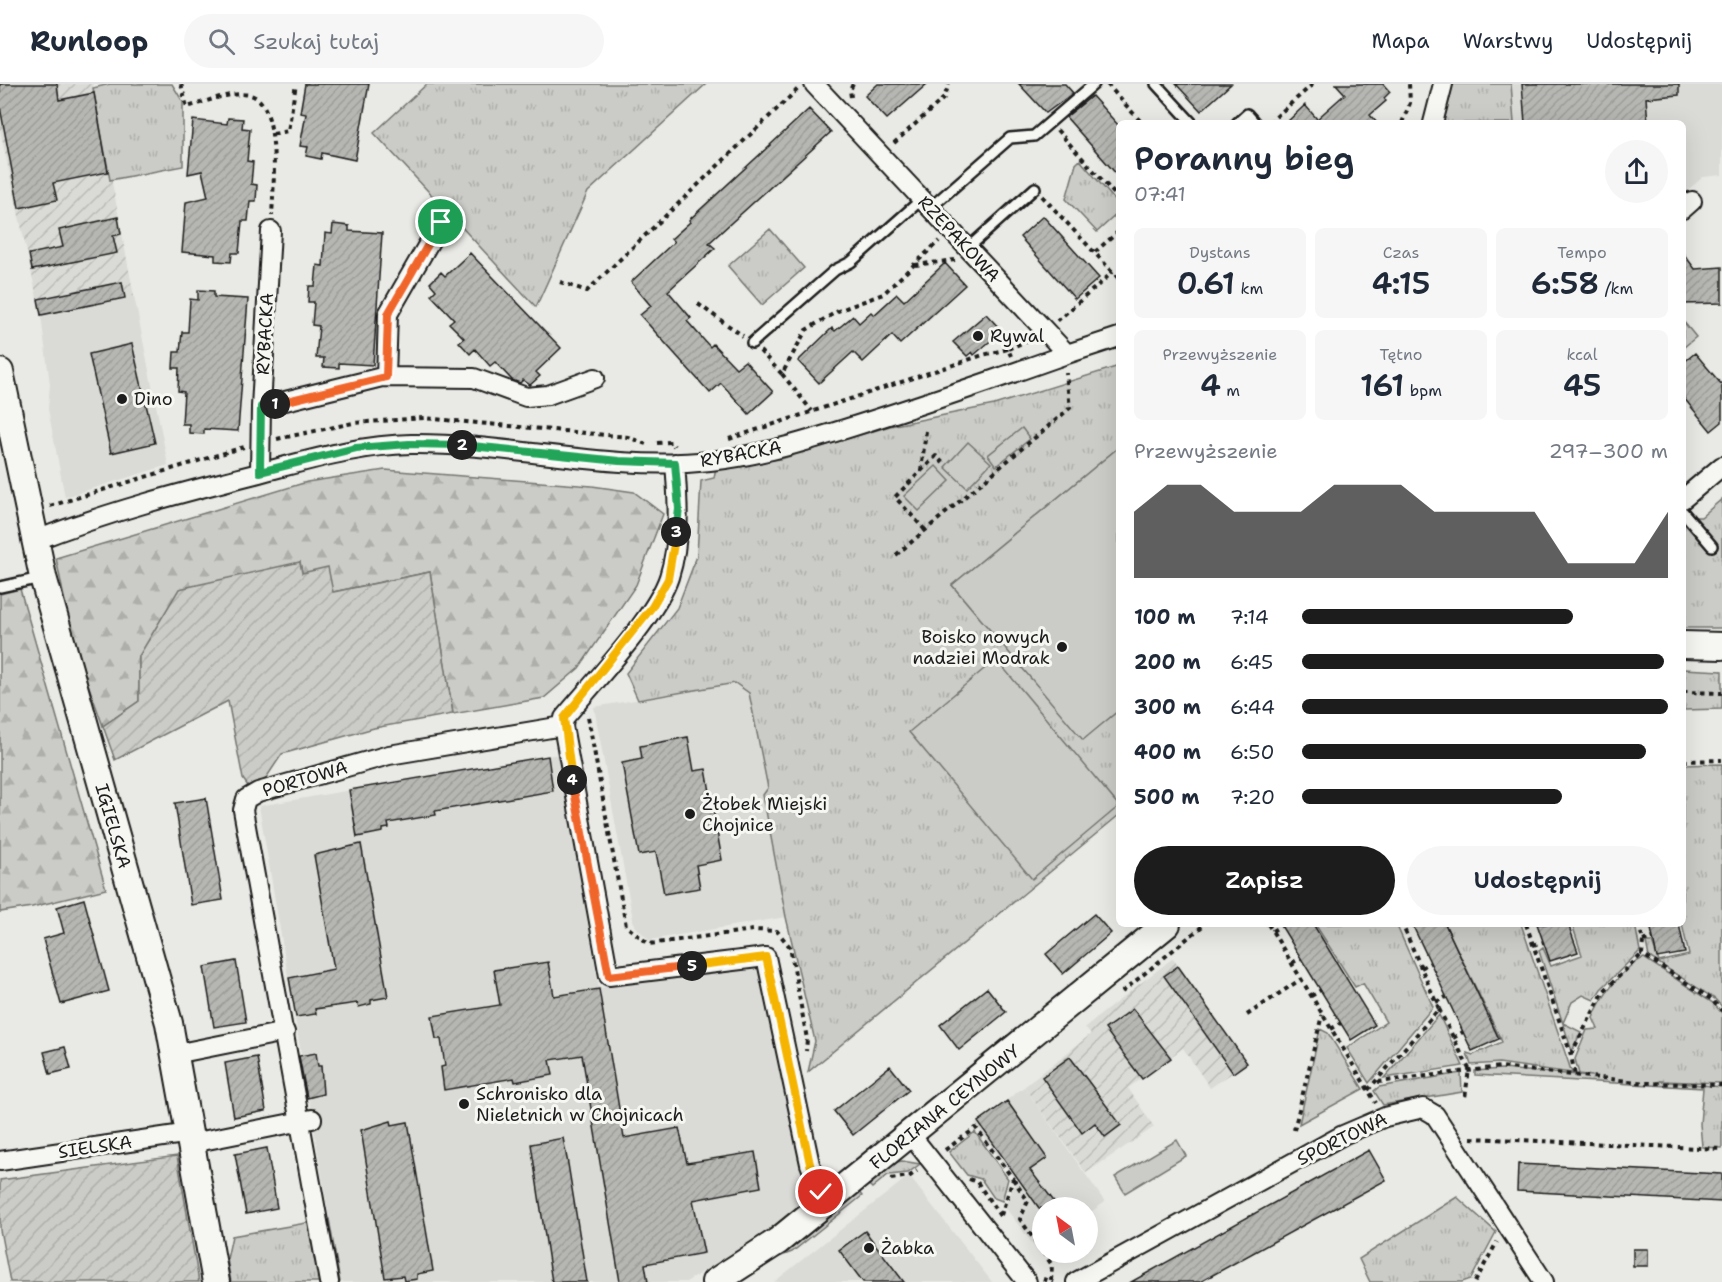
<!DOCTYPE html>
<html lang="pl">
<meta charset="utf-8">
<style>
body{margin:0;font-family:"Shantell Sans",sans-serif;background:#f6f6f7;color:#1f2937;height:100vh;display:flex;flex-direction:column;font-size:22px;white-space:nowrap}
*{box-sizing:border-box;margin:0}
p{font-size:20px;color:#747a83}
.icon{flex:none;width:33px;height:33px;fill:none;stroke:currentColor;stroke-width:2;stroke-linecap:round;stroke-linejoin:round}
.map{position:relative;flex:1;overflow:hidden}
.sheet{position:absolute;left:1116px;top:36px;width:570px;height:807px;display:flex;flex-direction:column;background:#fff;border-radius:9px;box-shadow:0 6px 24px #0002}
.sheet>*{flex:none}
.needle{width:39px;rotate:328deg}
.tools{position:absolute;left:1032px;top:1113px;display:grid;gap:12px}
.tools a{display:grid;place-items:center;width:66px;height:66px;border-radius:50%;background:#fff;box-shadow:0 6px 24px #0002;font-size:30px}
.pin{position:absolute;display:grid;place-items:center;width:51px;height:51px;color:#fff;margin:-26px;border:3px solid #fff;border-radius:50%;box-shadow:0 2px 6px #0007}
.km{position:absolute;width:30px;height:30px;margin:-15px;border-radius:50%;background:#222;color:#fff;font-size:16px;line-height:30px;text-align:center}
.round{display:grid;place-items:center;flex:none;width:63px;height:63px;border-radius:32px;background:#f6f6f7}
.overview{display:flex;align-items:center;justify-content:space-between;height:102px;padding:0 18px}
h1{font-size:33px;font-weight:600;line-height:45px}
.stats{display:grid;grid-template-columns:repeat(3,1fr);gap:9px;height:102px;padding:6px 18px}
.stats div{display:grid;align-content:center;border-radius:9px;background:#f6f6f7;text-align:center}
.stats b{font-size:30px;font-weight:600}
.stats small{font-size:16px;font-weight:400}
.stats p{font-size:16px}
.chart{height:168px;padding:12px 18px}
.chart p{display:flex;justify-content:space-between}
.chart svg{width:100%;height:108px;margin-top:6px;fill:#1c1c1c;opacity:.7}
.primary-button{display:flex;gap:12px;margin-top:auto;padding:12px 18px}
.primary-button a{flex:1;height:69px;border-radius:36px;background:#1c1c1c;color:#fff;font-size:24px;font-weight:600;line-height:69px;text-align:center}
.primary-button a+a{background:#f6f6f7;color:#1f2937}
ul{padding:0 18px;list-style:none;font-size:20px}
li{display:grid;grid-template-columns:96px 72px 1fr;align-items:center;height:45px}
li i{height:15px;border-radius:8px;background:#1c1c1c}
header{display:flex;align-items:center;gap:36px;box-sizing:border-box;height:84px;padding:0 30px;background:#fff;border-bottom:2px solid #e0e1e3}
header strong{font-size:28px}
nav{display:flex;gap:33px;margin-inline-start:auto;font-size:21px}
.search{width:420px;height:54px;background:#f6f6f7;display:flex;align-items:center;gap:15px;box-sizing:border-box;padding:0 21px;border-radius:33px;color:#747a83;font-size:22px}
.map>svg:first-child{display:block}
.built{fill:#dadad6}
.industrial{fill:url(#industrial-furrows)}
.grass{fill:url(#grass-tufts);stroke:#747472;stroke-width:1.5}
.forest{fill:url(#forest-firs);stroke:#747472;stroke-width:1.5}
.garden{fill:url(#garden-furrows);stroke:#747472;stroke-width:1.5}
.pitch{fill:#cbcbc7;stroke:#747472;stroke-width:1.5}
.building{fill:url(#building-hatch);stroke:#1c1c1c;stroke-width:1.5}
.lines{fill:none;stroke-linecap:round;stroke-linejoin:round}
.lane-casing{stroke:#1c1c1c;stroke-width:14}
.street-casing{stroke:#1c1c1c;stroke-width:22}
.secondary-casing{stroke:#1c1c1c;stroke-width:30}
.path{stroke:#1c1c1c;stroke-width:4;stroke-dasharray:4.5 4.5;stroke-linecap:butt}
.lane{stroke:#f6f6f2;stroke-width:9}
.street{stroke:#f6f6f2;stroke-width:18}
.secondary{stroke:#f6f6f2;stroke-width:26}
.split-1-casing{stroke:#fff;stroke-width:12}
.split-2-casing{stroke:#fff;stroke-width:12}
.split-3-casing{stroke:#fff;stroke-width:12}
.split-4-casing{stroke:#fff;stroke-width:12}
.split-5-casing{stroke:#fff;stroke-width:12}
.split-6-casing{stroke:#fff;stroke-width:12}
.split-1{stroke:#f0652b;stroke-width:8}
.split-2{stroke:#22a559;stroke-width:8}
.split-3{stroke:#22a559;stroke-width:8}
.split-4{stroke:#f5b400;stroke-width:8}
.split-5{stroke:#f0652b;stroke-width:8}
.split-6{stroke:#f5b400;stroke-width:8}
.poi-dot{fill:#1c1c1c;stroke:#f6f6f2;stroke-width:2}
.labels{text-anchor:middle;stroke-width:6;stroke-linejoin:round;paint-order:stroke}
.street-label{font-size:18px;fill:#1c1c1c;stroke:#f6f6f2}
.poi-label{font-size:18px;fill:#1c1c1c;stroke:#f6f6f2;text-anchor:start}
</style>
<header>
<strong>Runloop</strong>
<div class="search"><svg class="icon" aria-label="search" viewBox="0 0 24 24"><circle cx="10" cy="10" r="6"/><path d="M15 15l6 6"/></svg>Szukaj tutaj</div>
<nav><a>Mapa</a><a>Warstwy</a><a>Udostępnij</a></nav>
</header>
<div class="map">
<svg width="1722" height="1198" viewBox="0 0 1722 1198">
<defs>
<pattern id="industrial-furrows" width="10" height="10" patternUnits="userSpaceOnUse" patternTransform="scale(1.5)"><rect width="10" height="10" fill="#dadad6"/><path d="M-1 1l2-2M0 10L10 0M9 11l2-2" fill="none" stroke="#babab7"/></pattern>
<pattern id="grass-tufts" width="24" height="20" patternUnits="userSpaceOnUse" patternTransform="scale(1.5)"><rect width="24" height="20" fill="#cbcbc7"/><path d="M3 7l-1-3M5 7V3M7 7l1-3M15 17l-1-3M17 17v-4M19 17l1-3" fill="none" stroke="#aeaeaa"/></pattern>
<pattern id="forest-firs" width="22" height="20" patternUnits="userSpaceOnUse" patternTransform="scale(1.5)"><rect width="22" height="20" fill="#cbcbc7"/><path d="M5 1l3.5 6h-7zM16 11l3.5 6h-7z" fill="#aeaeaa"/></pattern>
<pattern id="garden-furrows" width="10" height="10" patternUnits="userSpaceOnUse" patternTransform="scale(1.5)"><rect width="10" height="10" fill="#cbcbc7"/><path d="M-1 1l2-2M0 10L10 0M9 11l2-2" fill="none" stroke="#aeaeaa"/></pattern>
<pattern id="building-hatch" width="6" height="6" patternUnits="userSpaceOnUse" patternTransform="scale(1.5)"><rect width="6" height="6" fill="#b6b6b3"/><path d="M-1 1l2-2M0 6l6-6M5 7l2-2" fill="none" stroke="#9c9c99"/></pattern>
</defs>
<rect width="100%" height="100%" fill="#e9e9e5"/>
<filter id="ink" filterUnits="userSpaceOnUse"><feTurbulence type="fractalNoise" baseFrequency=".0167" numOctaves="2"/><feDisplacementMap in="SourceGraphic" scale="12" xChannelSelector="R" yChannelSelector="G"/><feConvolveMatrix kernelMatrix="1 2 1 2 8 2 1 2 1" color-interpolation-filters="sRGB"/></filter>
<g filter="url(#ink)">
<path class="built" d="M1511,0h211v91l-19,2 -20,17v-71h-169z
M134,212l34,169 -103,32 -17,-88 2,-25 -9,-68z
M736,599l13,10 19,95 -5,7 23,122 -137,23 -15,-15 -40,-218z
M559,670l40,234 158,-20 53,229 -47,38 -77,47h-346l-81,-476z
M1024,1003l81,115 -17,12v-6h-46v38l-5,4 -32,-43 11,-26 -41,-57z
M909,1092l83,106h-218z"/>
<path class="industrial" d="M0,0h93l41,212 -93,20 -41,-186z
M1173,874l74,105 -37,25 -27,-40 -55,40 26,39 -68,46 -62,-86 67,-53 -6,-7z"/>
<path class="grass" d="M110,0h62l11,18v64l-73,14 -17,-92z
M427,0h279l-118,108 -52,115 -162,-174z
M1453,0h58l3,39h-71z
M1080,76l39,45v7l-22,20 -31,-33 10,-35z
M770,145l34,39 -42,37 -34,-39z
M1683,237l13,16 -13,11z
M1119,282v81l-167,138 131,154 36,-29v105l-311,257 7,-31 -29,-124 -23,-122 5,-7 -19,-95 -14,-10 -97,17 -12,-27 51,-65 20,-52 4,-75 13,-3 2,-11 65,-8 109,-33 104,-21z
M1722,415v129h-39v-111h18z
M1683,585l39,2v38l-39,1z
M1722,680v243l-7,-8 -66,-42 -3,-15h6l7,20 30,-7 -7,-31 1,-159z
M1315,840h81l37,83 -64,76 -22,-35 39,-26 -23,-39 -8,4z
M1445,840h76l51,149 -73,-10 -28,2 -4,-12 6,2 29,-13z
M1572,840h63l5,27 -39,38 -7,11 -11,-5 -11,7 -9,21 18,9 -9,19 -33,-100 4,-3 8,18 31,-11z
M1644,874l69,45 9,10v70l-62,-2 62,6v61l-20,-1 -2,-23 3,-36 -228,-13v-4l27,-2 90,7 -13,-2 -4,-15 12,-29 11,-1 -5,-11c7,-19 31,-53 51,-60z
M1439,931l24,51 -79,12z
M1320,945l8,4 35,56 -64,35z
M1461,989l1,19 -79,13 -9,-14 5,-4z
M975,1048l33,47 -6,22 -8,-3 -13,-19 -14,-4 -18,-23z
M902,1077l18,3 -12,9 -20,2 -16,13 -5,-5 25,-20z
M858,1107l4,5 -70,56 -16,6z
M1457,1113l39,35 -25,47 -9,3h-92l-11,-23z
M329,1135l11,63h-109l-4,-23 5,-23z"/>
<path class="forest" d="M385,386l207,16 42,6 29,22 -27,71 -57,83 -35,30 -91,16 -23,-142 -97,20 -31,-19 -2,-11 -161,94v45l-36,25 -30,-84 -17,-84 251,-76z
M20,505l86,300 -74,18 -32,5v-318z"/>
<path class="garden" d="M300,478l2,11 26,-6 5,25 97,-20 23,142 -79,14 -92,26 -18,27 -16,5 -5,-7 -15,-78 -113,59 -12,-34 36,-25v-45l40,-67z
M177,1072l22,126h-189l-10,-52v-50z"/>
<path class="pitch" d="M1022,344l8,11 -34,27 -8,-11z
M968,358l23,21 -24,25 -22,-21z
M1119,363v263l-36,30 -131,-155z
M936,382l14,15 -31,30 -15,-15z
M996,575l123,147 -87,73 -123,-147z
M1177,1056l9,16 -61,37 -10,-16z"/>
<path class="building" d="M0,0h57l2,16 35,-7 14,79 -55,11 4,17 -38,8 -19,-101z
M305,0h64l-14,76 -33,-7 -1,6 -15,-3 2,-9 -8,-1 6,-32 -6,-1z
M878,0h49l-40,35 -22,-23z
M1019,0h46l8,9 -27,20z
M1176,0h55l-30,27z
M1336,0h47l7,8 -6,6 2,3 -16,14 7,8h-91l19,-18 12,14 28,-25z
M1522,0h157v11l-33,3 2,25h-123z
M1092,12l27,30v51l-53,-60z
M809,25l22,23 -122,111 6,5 -47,43 23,27 -4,3 23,26 3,-3 23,24 9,-7 28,31 -24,22 -28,-31 -11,10 -70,-78 11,-9 -20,-24 43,-40 -3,-3 19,-17 -1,-2z
M228,34l15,1 -1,9 8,1 -3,32 6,1 -2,22 6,1 -1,16h-6l-2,20h-6l-3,32h-7l-1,9 -16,-1v-6l-33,-3 4,-50 22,-5 -6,-26 -14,3 5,-54 34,4z
M1043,132l56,62 -24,21 -55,-62z
M118,133l3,17 -8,2 4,17 -85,17 -3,-16 34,-7 -4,-17z
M333,140l16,2v5l33,2 -9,132 -34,-2v5l-16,-1 1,-9h-8l3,-32 -7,-1 2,-23h-6l1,-16h6l2,-21 6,1 2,-33 7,1z
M470,169l91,95 -25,24 4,4 -10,9 -7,-5 -3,3 -8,-3 -17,-18 -5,4 -15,-17 -5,5 -11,-12 5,-4 -15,-15 5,-4 -23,-24 5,-5 -6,-7 11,-11 4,4z
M1683,169l12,16 27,-2v36l-39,1z
M945,179l20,22 -65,59 -8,-9 -29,27 -10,-10 -34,31 -21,-22 34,-33 3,3 18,-15 6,7 12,-11 3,3 23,-21 7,7z
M122,198l3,16 -84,17 -3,-16z
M198,206l16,1v6l34,2 -10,132 -34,-2v5l-15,-1v-9h-7l2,-32 -6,-1 1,-23h-6l1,-16h6l2,-20h6l2,-33 8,1z
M986,230l16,17 -28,24 -2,-3 -5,4 -14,-14z
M132,260l23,99 -44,10 -22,-99z
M1695,269l27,32v37l-11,9 -28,-34v-34z
M688,653l6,34 12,-2 16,91 -26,5 4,23 -36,6 -8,-42 -17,3 -17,-92 20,-4 -2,-13z
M548,672l5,35 -118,20 1,4 -48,8 1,5 -6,1v3l-26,5 -8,-47z
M206,714l17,102 -32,5 -16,-102z
M361,760l27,153 -17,3v4l-12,3 -2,-4 -42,6 1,5 -20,3 -7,-39 45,-9 -20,-114z
M84,815l25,92 -48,13 -18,-65 21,-6 -7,-26z
M1094,830l17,19 -48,41 -17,-20z
M1280,840h33l62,101 -24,15z
M1412,840h33l54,115 -27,12z
M1537,840h31l10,28 -28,9z
M1650,840h29l6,29 -28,5z
M236,877l10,61 -32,5 -10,-60z
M548,878l6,34 45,-7 25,149 55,-10 8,35 68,-11 6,35 -68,13 11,53 -59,11 3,18h-28l-38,-227 -32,5 3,15 -38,7 -1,-4 -70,12 -3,-23 4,-1 -4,-27h-5l-4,-23 68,-11 -6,-35z
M1178,882l69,97 -14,10 -69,-97z
M987,904l19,24 -47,38 -19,-25z
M1133,925l38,49 -29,21 -37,-50z
M65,963l6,22 -21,5 -6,-22z
M316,969l2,13h3l2,28 -16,4 -8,-42z
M257,973l9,54 -32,6 -9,-54z
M1070,973l51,68 -16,12 -10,-14 -13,10 -40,-56z
M890,982l19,24 -56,45 -19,-24z
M1007,1017l40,57 -17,12 29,38h-20l-61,-86z
M391,1037l1,4 16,-3 25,149 -16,3v5l-13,2 -1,-5 -18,2 -24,-148z
M563,1054l5,26 19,118h-35l-21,-138z
M267,1064l10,60 -31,6 -11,-60z
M1369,1066l17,30 -186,102h-69z
M1518,1080l204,10v28l-205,-11z
M865,1147l39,51h-41l-24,-32z
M1633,1165h15v17h-15z"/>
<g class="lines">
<defs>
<path id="lane" d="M1156,0l36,39
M1237,39l10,-9 8,9
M930,124l80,-70 24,-2 60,-52
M968,164l67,-60
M752,259l83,-73 16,-8 71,-63
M1683,428l29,34
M0,503l41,-9"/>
<path id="street" d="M814,0l253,270 52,-17
M1433,39l10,-39
M1683,125l9,-8
M386,293l2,-63 53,-92
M261,323l121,-30 92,1 52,19 22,-2 47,-17
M675,379c3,38 6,77 -6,114 -13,40 -77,107 -105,141l-1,8 46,250 157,-19 44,207 11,28 8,9
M260,388l1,-65 10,-176
M1683,415l39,-33
M34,457c73,-29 150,-49 225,-68 51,-13 99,-28 152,-29 100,-1 199,28 299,17 55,-6 107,-23 160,-40 66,-21 132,-44 197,-67
M175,970l110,-22
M910,1050l117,148
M192,1059l120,-24
M0,1077l190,-28
M329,1198l-86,-472 3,-11 12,-7 131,-37 174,-29
M1076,1198l267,-147 42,-18 38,-9 12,7 109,167"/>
<path id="secondary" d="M0,288l43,205 126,446 47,259
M1683,561l39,1
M715,1198l63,-41 389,-317"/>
</defs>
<use href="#lane" class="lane-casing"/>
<use href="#street" class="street-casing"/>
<use href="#secondary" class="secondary-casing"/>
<path class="path" d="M181,0l6,23c19,-5 43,-16 63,-12 32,7 23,96 22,121
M1107,0l35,39
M851,13l-1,-7 3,-6
M1269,39l44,-39
M1402,39l8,-20 -1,-19
M1057,46l62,69
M273,50l15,-3 8,-47
M894,59l50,-45 5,-14
M1042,112l77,83
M1095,168l24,-21
M915,181l40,-5
M560,198l27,9 211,-202
M698,220l45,32
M1057,237l56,-49
M1008,265l23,-10
M760,267l22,23 24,-44 32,-19 45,-17 56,-53
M782,290l30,37
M277,355l76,-16 71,-5 204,19 18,7
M729,355l254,-84 25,-6 3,7
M657,359l14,-1 3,4
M921,387l5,-40
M50,422l194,-59
M925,446l-30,-33 41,-41 10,10
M896,471l174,-147 -4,-35
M1683,608l39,1
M588,633l38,209 23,18 104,-14 24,1 13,16 17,92 -1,12
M1683,677l39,-1
M1268,840l108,179
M1526,840l45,131 4,21
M1639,840l4,17 -1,13 69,45 11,12
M1272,847l9,-5
M1643,857l10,-3
M1533,861l10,-3
M1292,879l9,-5
M1421,884l9,-5
M1122,908l83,-68
M1311,912l10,-6
M1436,918l10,-5
M1439,925l30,60 -4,29
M1247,931l54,-36
M1331,945l10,-6
M1453,954l10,-6
M1571,970l33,-63 38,-37
M1378,998l122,-15 146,16 76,2
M1368,1006l71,-81 -37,-85
M1294,1046l28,-115
M1471,1054l251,11
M945,1066l31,-22 37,51 -12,36
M891,1095l19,-3 7,-5
M969,1095l8,3 23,34
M1013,1095l15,22 -8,18 22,32
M1043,1168l9,13 -1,15
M1043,1195l10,3
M1475,1198l22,-40"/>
<use href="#lane" class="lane"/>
<use href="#street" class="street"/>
<use href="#secondary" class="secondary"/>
</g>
</g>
<g class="lines" filter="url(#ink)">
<defs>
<path id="split-1" d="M275,320l111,-27 2,-63 53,-92"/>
<path id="split-2" d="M275,320l-14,3 -1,65 96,-24 53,-4 53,1"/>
<path id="split-3" d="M462,361l157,16 56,2 4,46 -3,23"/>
<path id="split-4" d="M572,696l-8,-62 88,-111 16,-28 8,-47"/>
<path id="split-5" d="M572,696l37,196 83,-10"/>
<path id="split-6" d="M692,882l74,-9 44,207 11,28"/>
</defs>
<use href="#split-1" class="split-1-casing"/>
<use href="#split-2" class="split-2-casing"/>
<use href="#split-3" class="split-3-casing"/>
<use href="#split-4" class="split-4-casing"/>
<use href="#split-5" class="split-5-casing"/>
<use href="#split-6" class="split-6-casing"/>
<use href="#split-1" class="split-1"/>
<use href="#split-2" class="split-2"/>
<use href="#split-3" class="split-3"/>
<use href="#split-4" class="split-4"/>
<use href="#split-5" class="split-5"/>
<use href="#split-6" class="split-6"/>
</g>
<g class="poi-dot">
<circle cx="978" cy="252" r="6"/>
<circle cx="122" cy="315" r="6"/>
<circle cx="1062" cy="563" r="6"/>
<circle cx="690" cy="730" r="6"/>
<circle cx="464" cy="1020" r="6"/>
<circle cx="869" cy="1164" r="6"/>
</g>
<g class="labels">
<g class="street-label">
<text transform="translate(959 155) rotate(47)" y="6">RZEPAKOWA</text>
<text transform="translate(265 250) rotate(-87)" y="6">RYBACKA</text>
<text transform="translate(741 370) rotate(-10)" y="6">RYBACKA</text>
<text transform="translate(305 695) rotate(-16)" y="6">PORTOWA</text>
<text transform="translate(113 742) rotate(74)" y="6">IGIELSKA</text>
<text transform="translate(945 1023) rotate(-39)" y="6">FLORIANA CEYNOWY</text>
<text transform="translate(1342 1055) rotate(-26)" y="6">SPORTOWA</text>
<text transform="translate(95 1063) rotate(-8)" y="6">SIELSKA</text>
</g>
<g class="poi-label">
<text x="990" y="258">Rywal</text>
<text x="134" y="321">Dino</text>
<text x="1050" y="559" text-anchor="end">Boisko nowych<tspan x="1050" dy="21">nadziei Modrak</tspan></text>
<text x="702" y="726">Żłobek Miejski<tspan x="702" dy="21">Chojnice</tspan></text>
<text x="476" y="1016">Schronisko dla<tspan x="476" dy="21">Nieletnich w Chojnicach</tspan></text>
<text x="881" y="1170">Żabka</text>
</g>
</g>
</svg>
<div class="tools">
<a><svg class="needle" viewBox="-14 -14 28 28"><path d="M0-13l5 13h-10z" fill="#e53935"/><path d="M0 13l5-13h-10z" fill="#747a83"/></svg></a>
</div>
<div class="pin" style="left:441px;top:138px;background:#1e9e55"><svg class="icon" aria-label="arrive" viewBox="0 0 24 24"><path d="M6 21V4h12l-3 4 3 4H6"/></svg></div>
<div class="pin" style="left:821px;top:1108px;background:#d93025"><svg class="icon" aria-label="check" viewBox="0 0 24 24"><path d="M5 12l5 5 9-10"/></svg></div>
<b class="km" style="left:275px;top:320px">1</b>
<b class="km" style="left:462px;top:361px">2</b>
<b class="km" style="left:676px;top:448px">3</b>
<b class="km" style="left:572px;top:696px">4</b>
<b class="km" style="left:692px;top:882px">5</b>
<section class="sheet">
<div class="overview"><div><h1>Poranny bieg</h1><p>07:41</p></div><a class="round"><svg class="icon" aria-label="share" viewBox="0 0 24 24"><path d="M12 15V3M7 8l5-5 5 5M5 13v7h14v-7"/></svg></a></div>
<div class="stats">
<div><p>Dystans</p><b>0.61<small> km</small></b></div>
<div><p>Czas</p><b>4:15</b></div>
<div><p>Tempo</p><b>6:58<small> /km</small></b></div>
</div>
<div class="stats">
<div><p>Przewyższenie</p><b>4<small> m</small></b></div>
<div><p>Tętno</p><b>161<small> bpm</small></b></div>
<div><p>kcal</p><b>45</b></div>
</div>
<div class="chart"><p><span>Przewyższenie</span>297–300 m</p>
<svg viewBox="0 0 160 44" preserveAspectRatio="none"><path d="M0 44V17L10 6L20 6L30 17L40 17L50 17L60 6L70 6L80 6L90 17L100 17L110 17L120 17L130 38L140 38L150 38L160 17V44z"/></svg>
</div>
<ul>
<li><b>100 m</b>7:14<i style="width:74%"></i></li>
<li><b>200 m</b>6:45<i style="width:99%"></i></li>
<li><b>300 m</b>6:44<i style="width:100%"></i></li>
<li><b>400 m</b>6:50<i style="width:94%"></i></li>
<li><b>500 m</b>7:20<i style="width:71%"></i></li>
</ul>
<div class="primary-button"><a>Zapisz</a><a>Udostępnij</a></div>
</section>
</div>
